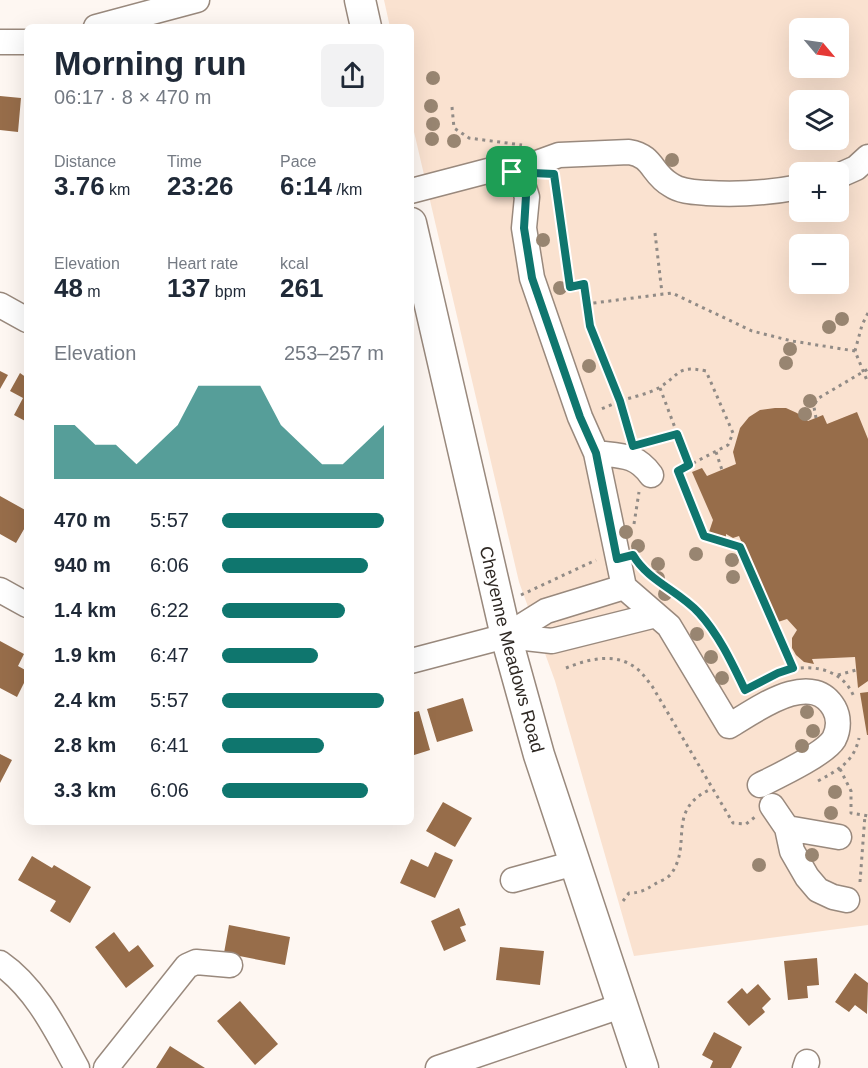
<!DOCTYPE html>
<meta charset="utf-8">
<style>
body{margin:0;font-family:Helvetica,sans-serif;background:#f2f2f3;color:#1f2937;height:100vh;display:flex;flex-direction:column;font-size:22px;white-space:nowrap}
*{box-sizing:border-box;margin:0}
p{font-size:20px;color:#747a83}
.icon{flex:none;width:33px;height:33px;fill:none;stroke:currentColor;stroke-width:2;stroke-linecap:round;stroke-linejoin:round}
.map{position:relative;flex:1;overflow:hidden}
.drawer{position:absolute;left:24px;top:24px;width:390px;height:801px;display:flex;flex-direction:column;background:#fff;border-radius:9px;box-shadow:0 6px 24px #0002}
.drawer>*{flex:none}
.needle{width:39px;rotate:119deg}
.fabs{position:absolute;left:789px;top:18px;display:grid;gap:12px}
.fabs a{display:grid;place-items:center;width:60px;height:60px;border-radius:9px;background:#fff;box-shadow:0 6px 24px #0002;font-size:30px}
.pin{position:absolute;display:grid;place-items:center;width:51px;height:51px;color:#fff;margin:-26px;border-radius:12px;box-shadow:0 3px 9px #0006}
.round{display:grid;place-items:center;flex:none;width:63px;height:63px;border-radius:9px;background:#f2f2f3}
.head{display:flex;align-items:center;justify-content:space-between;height:102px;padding:0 30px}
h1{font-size:33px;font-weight:700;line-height:45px}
.metrics{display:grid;grid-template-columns:repeat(3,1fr);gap:9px;height:102px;padding:6px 30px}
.metrics div{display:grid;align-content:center}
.metrics b{font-size:26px;font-weight:700}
.metrics small{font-size:16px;font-weight:400}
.metrics p{font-size:16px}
.chart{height:168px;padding:12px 30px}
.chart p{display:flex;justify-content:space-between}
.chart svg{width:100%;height:108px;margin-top:6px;fill:#0f766e;opacity:.7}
ul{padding:0 30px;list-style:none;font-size:20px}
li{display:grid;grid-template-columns:96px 72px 1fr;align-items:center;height:45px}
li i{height:15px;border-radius:8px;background:#0f766e}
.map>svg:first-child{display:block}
.green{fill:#fae2d0;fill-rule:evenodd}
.building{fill:#976d4a}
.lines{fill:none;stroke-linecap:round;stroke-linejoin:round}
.minor-casing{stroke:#99897d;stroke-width:27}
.major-casing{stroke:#99897d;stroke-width:33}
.path{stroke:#918b86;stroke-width:3;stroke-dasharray:3 4.5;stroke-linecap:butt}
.minor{stroke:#fff;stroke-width:24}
.major{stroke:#fff;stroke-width:30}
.tree{fill:#988571}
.route-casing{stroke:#fff;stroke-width:12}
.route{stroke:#0f766e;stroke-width:8}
.labels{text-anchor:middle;stroke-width:4.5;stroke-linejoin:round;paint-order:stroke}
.street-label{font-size:18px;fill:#2f2924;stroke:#fff}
</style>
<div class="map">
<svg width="868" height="1068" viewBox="0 0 868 1068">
<rect width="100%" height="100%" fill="#fef7f2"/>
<path class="green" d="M384,0h484v925l-234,31 -79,-275 -36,-99 -108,-463v-92h-21zM800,28h38v40h-38zM800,100h38v40h-38zM800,172h38v40h-38zM800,244h38v40h-38z"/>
<path class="building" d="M0,96l21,2 -3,34 -18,-2z
M0,371l8,4 -8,14z
M20,373l7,5v44l-13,-7 9,-17 -13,-7z
M775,408h11l11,5 11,8 15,-6 4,9 30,-12 11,27v242l-10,7 -3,-31 -43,2 2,5 -10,-2 -8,-7 -4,-7v-10l5,-8 -10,-11 -12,4 -36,-87 -6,2 -7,-4v6l-17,-8 4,-12 -21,-48 10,-4 5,8 29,-12 -3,-12 7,-24 9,-11 11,-7z
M0,496l27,15v13l-11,19 -16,-9z
M0,641l24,13 -6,12 9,5v6l-10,20 -17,-9z
M868,692v43h-1l-7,-42z
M463,698l10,33 -36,11 -10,-33z
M419,711l11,39 -19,6v-43z
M0,754l12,6 -12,23z
M443,802l29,16 -17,29 -29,-16z
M435,852l18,8 -18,38 -35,-15 11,-24 17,8z
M32,856l20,12 2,-3 37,22 -21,36 -20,-12 6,-10 -38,-21z
M459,908l7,17 -6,2 6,14 -22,10 -13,-30z
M229,925l61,12 -5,28 -61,-12z
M114,932l15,20 9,-7 16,21 -28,22 -31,-41z
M500,947l44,4 -4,34 -44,-5z
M817,958l2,27 -12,1 1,12 -20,2 -4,-39z
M855,973l13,10 -1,31 -12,-9 -6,7 -14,-10z
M758,984l13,15 -9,9 3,4 -16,14 -22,-24 15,-14 5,6z
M240,1001l38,43 -23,21 -38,-44z
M714,1032l28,15 -11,21h-21l3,-7 -11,-6z
M170,1046l35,22h-49z"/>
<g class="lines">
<defs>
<path id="minor" d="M96,27l101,-27
M0,42h27
M512,172l47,-17 70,-3c25,4 22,22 42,33 10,7 24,7 36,8 32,2 61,0 93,-6
M838,176l18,-8 12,-11
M411,191l88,-23 13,4 10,9 5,16 -3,31 8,50 48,139 16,36 28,134 45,39 60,100c26,-15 82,-58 105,-18 5,9 5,21 0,31 -9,15 -56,37 -74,46
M0,305l27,15
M596,453c25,3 40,1 55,22
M0,590l27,15
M506,636l46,5 104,-26
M411,661l95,-25 40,-25 78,-24
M772,806l15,22 5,23 15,26 11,13 15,7 14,3
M787,828l52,9
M513,880l62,-17
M0,963c36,25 56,67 77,105
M106,1068l81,-102 9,-4 34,3
M438,1068l183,-62
M805,1068l2,-6"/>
<g id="major">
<path d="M360,0l6,27"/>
<path id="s1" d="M411,223l95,413 33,119 104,313"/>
</g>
</defs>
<use href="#minor" class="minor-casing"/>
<use href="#major" class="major-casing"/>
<path class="path" d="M452,107l2,21 15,10 53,7
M554,179l16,108 13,-3 7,42 30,75 -21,9
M655,233l7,60
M586,304l86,-11 80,38 40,10 63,10
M868,313l-6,12 -7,26 13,32
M660,388l29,77
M816,418l-2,-11 3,-8 51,-30
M630,436l-10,-35c12,-4 29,-7 40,-14 21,-13 17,-22 46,-16l27,62 -5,12 -50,26 26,65 36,11 53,121
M647,442l30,-8
M716,452l6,18
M634,524l5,-32
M642,569c12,12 29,20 42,31 28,24 45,56 61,89l3,-1
M521,595l75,-35
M566,668c22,-9 49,-16 70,0 6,4 11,12 16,18l81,137 13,1 9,-7
M838,675l18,-5
M772,676c29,-14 69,-12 82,21
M840,769l11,22v22l17,3
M818,781c20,-11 36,-19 41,-43
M860,882l5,-67
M623,901l6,-8c12,0 16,-3 26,-9 5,-3 12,-5 16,-10 22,-30 -6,-64 40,-85"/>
<use href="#minor" class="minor"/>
<use href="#major" class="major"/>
</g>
<g class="tree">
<circle cx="433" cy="78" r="7"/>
<circle cx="431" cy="106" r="7"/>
<circle cx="433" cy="124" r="7"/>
<circle cx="432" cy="139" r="7"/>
<circle cx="454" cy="141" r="7"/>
<circle cx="672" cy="160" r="7"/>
<circle cx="543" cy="240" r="7"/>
<circle cx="560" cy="288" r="7"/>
<circle cx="842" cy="319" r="7"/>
<circle cx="829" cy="327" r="7"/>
<circle cx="790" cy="349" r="7"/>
<circle cx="786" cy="363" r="7"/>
<circle cx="589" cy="366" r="7"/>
<circle cx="810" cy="401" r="7"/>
<circle cx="805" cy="414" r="7"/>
<circle cx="626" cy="532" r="7"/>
<circle cx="638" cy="546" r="7"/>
<circle cx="696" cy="554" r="7"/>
<circle cx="732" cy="560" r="7"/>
<circle cx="658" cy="564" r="7"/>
<circle cx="733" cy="577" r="7"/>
<circle cx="658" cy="578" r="7"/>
<circle cx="665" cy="594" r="7"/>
<circle cx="697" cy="634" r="7"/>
<circle cx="711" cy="657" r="7"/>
<circle cx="722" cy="678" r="7"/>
<circle cx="807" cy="712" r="7"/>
<circle cx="813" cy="731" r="7"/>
<circle cx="802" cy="746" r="7"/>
<circle cx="835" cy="792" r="7"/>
<circle cx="831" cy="813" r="7"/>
<circle cx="812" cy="855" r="7"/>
<circle cx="759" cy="865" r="7"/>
</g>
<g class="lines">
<defs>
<path id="route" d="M512,172l42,2 16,113 14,-3 6,42 30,75 13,45 44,-12 12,31 -11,6 26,65 36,11 53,121 -15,5 -33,17c-13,-27 -26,-55 -46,-77 -20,-22 -51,-32 -66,-58l-16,4 -21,-106 -16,-36 -48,-139 -8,-50 2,-32 -4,-15z"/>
</defs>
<use href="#route" class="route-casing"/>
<use href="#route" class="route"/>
</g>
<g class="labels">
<g class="street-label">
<text dy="6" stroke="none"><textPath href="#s1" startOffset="438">Cheyenne Meadows Road</textPath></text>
</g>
</g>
</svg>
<div class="fabs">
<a><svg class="needle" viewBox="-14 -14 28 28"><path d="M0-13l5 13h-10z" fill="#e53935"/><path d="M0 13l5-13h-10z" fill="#747a83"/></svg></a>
<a><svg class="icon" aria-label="layers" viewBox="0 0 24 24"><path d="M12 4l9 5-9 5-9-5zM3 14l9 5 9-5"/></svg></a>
<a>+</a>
<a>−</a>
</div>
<div class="pin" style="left:512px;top:172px;background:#1e9e55"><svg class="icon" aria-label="arrive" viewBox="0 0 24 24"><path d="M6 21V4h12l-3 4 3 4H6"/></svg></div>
<section class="drawer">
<div class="head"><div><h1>Morning run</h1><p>06:17 · 8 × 470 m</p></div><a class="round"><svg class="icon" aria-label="share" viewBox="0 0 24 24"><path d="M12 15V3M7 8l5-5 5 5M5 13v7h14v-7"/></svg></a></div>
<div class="metrics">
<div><p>Distance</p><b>3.76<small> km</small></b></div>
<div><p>Time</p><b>23:26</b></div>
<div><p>Pace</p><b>6:14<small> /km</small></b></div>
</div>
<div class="metrics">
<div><p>Elevation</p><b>48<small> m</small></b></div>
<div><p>Heart rate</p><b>137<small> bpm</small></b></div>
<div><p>kcal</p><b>261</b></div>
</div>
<div class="chart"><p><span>Elevation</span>253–257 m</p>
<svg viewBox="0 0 160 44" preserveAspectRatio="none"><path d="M0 44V22L10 22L20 30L30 30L40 38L50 30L60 22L70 6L80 6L90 6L100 6L110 22L120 30L130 38L140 38L150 30L160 22V44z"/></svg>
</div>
<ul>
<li><b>470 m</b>5:57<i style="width:100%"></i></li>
<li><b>940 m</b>6:06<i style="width:90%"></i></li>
<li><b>1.4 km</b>6:22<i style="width:76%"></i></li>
<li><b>1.9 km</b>6:47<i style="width:59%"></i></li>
<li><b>2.4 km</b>5:57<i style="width:100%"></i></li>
<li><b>2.8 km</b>6:41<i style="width:63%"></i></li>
<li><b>3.3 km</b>6:06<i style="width:90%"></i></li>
</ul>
</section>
</div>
